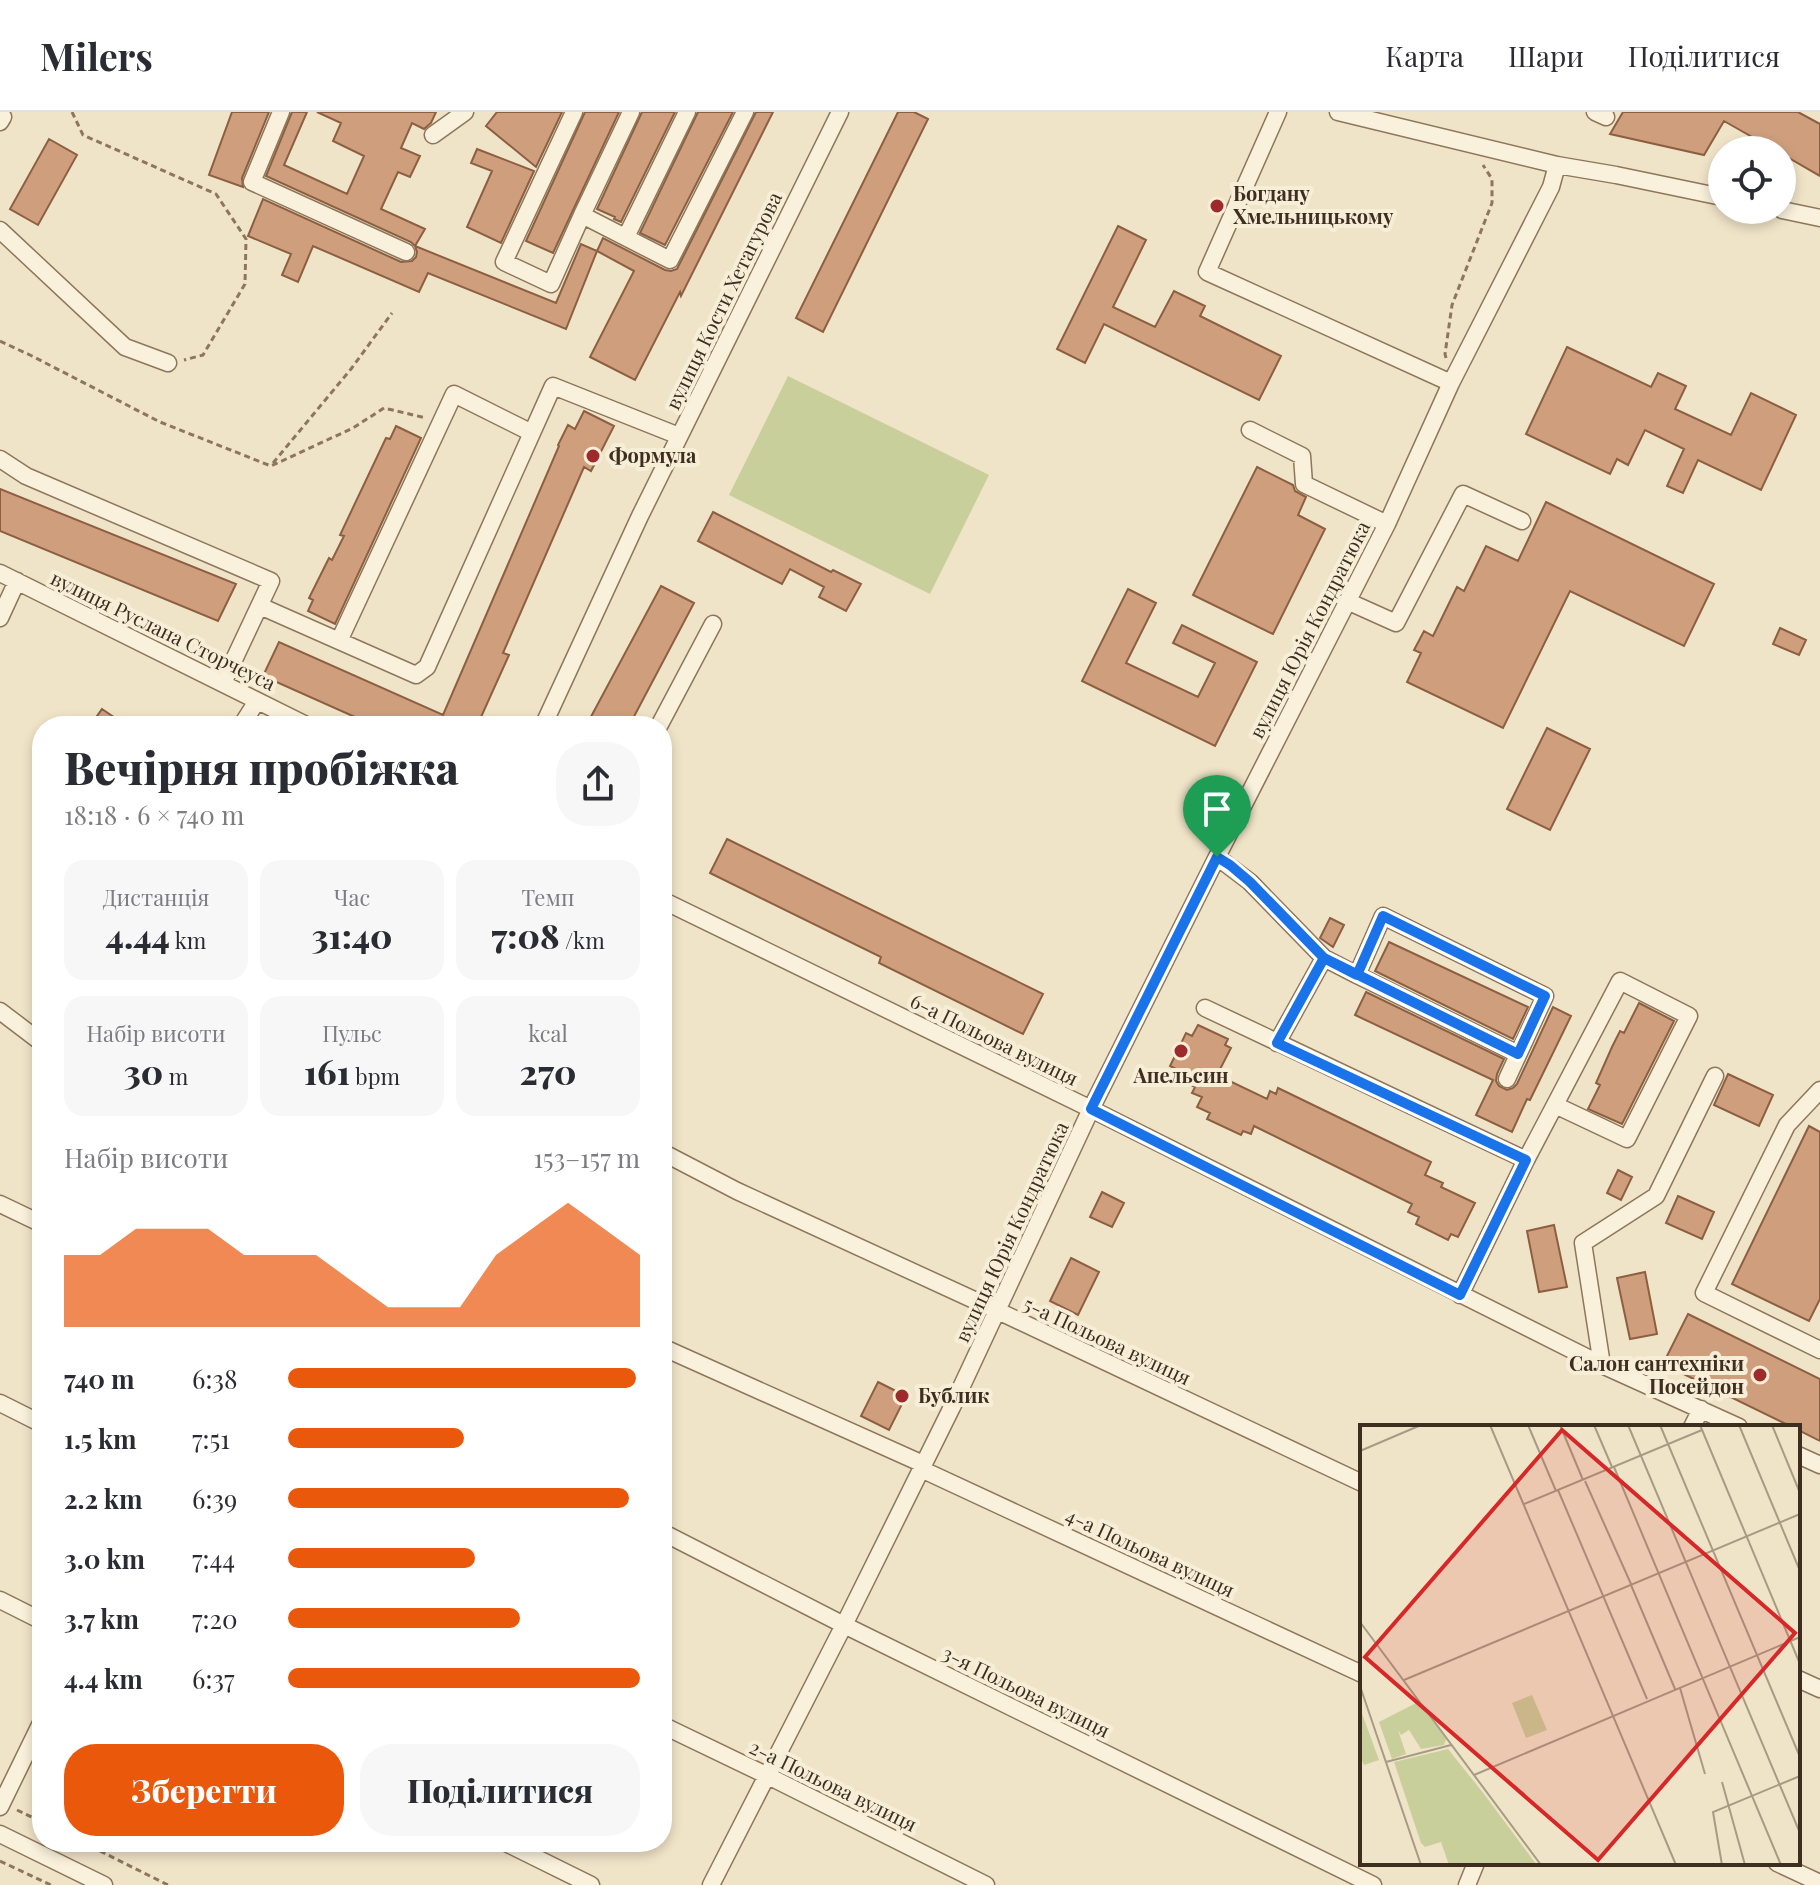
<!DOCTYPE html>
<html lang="uk">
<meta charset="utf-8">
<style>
body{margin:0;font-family:"Playfair Display",serif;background:#f7f7f7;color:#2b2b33;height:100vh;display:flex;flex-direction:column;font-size:30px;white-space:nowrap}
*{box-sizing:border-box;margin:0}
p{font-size:26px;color:#7c7c81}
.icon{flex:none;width:44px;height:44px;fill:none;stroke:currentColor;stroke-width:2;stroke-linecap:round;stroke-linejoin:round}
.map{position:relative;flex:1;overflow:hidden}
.drawer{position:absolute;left:32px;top:604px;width:640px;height:1136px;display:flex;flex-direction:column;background:#fff;border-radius:32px;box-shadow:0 4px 12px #0003}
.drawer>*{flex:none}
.tools{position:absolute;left:1708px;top:24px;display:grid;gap:16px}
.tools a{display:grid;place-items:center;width:88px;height:88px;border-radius:50%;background:#fff;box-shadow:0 4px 12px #0003;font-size:40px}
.pin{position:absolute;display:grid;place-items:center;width:68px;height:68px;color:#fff;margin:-82px -34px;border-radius:50% 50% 50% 0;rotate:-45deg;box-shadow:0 0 8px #0007}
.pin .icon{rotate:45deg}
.round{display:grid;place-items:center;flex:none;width:84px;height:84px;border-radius:32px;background:#f7f7f7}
.overview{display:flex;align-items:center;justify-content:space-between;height:136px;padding:0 32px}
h1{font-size:44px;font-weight:800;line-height:60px}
.stats{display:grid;grid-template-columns:repeat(3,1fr);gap:12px;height:136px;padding:8px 32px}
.stats div{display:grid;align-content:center;border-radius:20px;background:#f7f7f7;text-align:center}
.stats b{font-size:34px;font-weight:800}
.stats small{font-size:22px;font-weight:400}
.stats p{font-size:22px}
.chart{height:224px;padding:16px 32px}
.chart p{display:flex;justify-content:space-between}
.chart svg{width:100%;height:144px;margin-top:8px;fill:#ea580c;opacity:.7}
.primary-button{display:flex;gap:16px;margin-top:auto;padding:16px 32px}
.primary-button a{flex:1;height:92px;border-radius:32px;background:#ea580c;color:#fff;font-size:32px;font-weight:800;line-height:92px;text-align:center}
.primary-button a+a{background:#f7f7f7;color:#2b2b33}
ul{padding:0 32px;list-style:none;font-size:26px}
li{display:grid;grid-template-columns:128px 96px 1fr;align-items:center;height:60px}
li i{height:20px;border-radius:10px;background:#ea580c}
header{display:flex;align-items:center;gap:48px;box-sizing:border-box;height:112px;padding:0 40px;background:#fff;border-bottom:2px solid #e1e1e2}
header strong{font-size:38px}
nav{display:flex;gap:44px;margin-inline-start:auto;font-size:28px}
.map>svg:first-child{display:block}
.green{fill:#c9cf9b}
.building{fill:#cf9f7d;stroke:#8d5f41;stroke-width:2}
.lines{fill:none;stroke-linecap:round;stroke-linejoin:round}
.minor-casing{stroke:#8d765c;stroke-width:19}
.path{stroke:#8d765c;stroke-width:3;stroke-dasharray:6 4;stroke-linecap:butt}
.minor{stroke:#faf1dc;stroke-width:16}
.route-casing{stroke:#fff;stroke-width:16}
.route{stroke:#1a73e8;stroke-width:10}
.poi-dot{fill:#9e2a2b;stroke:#f7eed8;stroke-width:3}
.labels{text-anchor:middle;stroke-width:8;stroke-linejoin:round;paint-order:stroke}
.poi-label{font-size:20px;font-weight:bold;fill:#3d2e20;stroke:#f7eed8;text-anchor:start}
.street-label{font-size:20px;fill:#3d2e20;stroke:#f7eed8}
.inset-road{fill:none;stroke:#a89b85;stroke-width:2}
.view{fill:#d62828;fill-opacity:0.15;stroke:#d62828;stroke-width:4}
.inset-edge{fill:none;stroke:#3d2e20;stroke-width:4}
</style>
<header>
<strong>Milers</strong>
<nav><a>Карта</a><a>Шари</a><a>Поділитися</a></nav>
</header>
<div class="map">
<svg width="1820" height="1773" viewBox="0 0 1820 1773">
<rect width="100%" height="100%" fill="#f0e4c8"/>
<path class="green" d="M788,264l201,99 -59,119 -201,-99z"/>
<path class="building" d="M232,0h37l-27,66 1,9 -34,-12z
M292,0h15l-23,53 63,29 17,-38 -31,-15 8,-18 -24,-11h119l-5,11 -7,6 -12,-6 -11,25 19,8 -10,21 -12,-5 -17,37 44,20 -10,17 141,57 25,-59 16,7 -31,78 -138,-56 -9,19 -106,-46 -15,36 -16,-7 9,-21 -43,-18 15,-37 138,63 11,-1 4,-4 1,-5 -2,-6 -4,-4 -145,-66z
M497,0h65l-26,55 -50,-41z
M585,0h34l-66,141 -27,-12z
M642,0h33l-54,110 -7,-3 1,-2 -18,-8z
M698,0h35l-68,133 -25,-12z
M756,0h17l-92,184 -1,-4 -45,88 -45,-23 44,-86 -37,-20 6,-13 62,32 6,1 6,-2z
M898,0h16l14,7 -105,213 -27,-14z
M1623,0h175l22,12v52l-38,-22v-4h-7l-51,-29 -20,34 -94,-21z
M49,27l28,16 -39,70 -28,-16z
M477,37l57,22 -33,72 -34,-16 25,-56 -21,-8z
M1118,114l28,14 -33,67 42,20 19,-36 31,15 -5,10 81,40 -22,44 -155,-76 -19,39 -28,-14z
M1567,235l84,40 7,-14 28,13 -11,23 56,26 20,-42 45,22 -35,75 -63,-30 -15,33 -16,-7 17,-37 -39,-19 -17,35 -11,-6 -7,15 -84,-40z
M584,299l30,15 -23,45 -7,-4 -81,186 6,2 -32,71h-102l-112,-50 16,-34 164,73 116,-269 -1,-1 10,-20 7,4z
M396,314l25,12 -86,186 -27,-13 5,-11 -4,-2 20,-40 3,2 12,-24 -4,-1 46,-97 4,1z
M1257,355l36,18 2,6 11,6 -8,18 27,14 -52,105 -80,-39z
M0,377l236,95 -18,37 -218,-90z
M1546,390l168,82 -30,62 -114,-55 -67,137 -96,-46 14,-29 -7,-3 10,-19 9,5 24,-49 7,4 22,-45 32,15z
M713,400l118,60 2,-2 28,14 -15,27 -27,-14 5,-10 -34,-18 -8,15 -84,-43z
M661,474l33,17 -65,123h-43z
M1128,477l28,14 -30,60 72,34 17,-34 -42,-20 9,-18 75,37 -42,84 -133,-65z
M1780,516l26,12 -7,15 -26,-11z
M102,597l25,17h-37z
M1547,616l43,21 -40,81 -43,-21z
M727,727l316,155 -20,40 -144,-71 2,-6 -171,-84z
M1330,806l14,7 -11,22 -13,-9z
M1389,830l139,65 -15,32 -138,-68z
M1366,880l138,67 -7,15 -1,7 3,5 8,4 6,-2 4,-4 36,-77 18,9 -41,84 -3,-1 -15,33 -36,-17 17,-35 -138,-65z
M1639,891l35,18 -52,103 -34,-15 12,-24 -4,-2 16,-36 8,-16 4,2z
M1198,913l30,14 -3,6 6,3 -14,27 50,24 3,-8 6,3 2,-6 153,74 -6,13 18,8 -2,4 34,16 -17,34 -7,-3 -3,6 -32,-16 3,-7 -11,-5 4,-8 -158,-78 -3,8 -8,-3 -2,4 -34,-16 3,-6 -13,-6 5,-10 -10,-4 3,-6 -23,-11 4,-7 -6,-3 16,-33 6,3z
M1728,962l45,21 -14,31 -45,-21z
M1809,1014l11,6v167l-11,22 -77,-37z
M1618,1058l14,7 -11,23 -14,-7z
M1102,1080l22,11 -12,24 -22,-10z
M1678,1084l36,16 -12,27 -36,-16z
M1554,1113l13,62 -28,5 -12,-61z
M1071,1146l28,14 -21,43 -28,-14z
M1645,1160l12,62 -27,5 -13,-61z
M1688,1202l132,65v62l-22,-11v-3h-6l-129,-63z
M878,1270l28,14 -17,34 -28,-14z"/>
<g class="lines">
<defs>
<path id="minor" d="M281,0l-29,70 154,70
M574,0l-70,150 47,22 31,-69
M631,0l-49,103 88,45 75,-148
M1278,0l-71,160 244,111
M1338,0l219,53 59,10 106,22
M1595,0l11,5
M0,10l3,-5
M433,23l32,-23
M1782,98l38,8
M0,118l125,117 43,16
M626,125l61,-125
M1250,318l52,26 2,28 83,40
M0,347l26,17 245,105 -48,102
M0,461l308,153
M1347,489l49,22 67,-129 59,27
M260,494l156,69 11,-8 126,-281 126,50
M0,506l17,-37
M339,529l115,-247 78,39
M241,614l16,-25
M543,614l97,-210 200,-404
M659,614l54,-102
M1217,745l33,25 74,76 -47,85
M662,788l429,209 511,256 137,62
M1324,846l33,17 26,-59 162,80 -38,83
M1357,863l161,79
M1205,896l321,152 -66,135
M0,899l42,32
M1820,978l-33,35 -83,168 116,57
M662,1040l75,39 261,120 364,172
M1526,1048l94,-179 69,35 -62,123 -72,-34
M0,1092l42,20
M662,1235l261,117
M1602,1253l-19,-122 73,-47 59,-120
M0,1291l42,21
M1692,1315l9,-18
M1798,1343l22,10
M921,1357l441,205
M662,1420l182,93 529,260
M0,1488l42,21
M1798,1567l22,10
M662,1613l104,50 220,110
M0,1695l42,-86
M0,1722l104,51
M504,1730l87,43
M1777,1751l43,20
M711,1773l133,-260 108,-218 139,-298 126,-252 170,-333 64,-141 100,-196 6,-22
M1467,1773l9,-22"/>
</defs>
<use href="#minor" class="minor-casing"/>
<path class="path" d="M72,0l11,23 133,59 30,45 -1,45 -42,71 -19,5
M0,229l32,15 128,66 111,44 82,-38 31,-20 42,10
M1446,246l-1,-4 7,-49 40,-102v-24l-9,-14
M273,351l78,-94 41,-56
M17,1698l25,12
M82,1730l86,43
M0,1749l51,24"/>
<use href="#minor" class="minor"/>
</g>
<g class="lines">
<defs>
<path id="route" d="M1217,745l-126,252 369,186 66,-135 -249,-117 47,-85 194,96 27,-58 -162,-80 -26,59 -33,-17 -74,-76 -20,-17 -13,-8"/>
</defs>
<use href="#route" class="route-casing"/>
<use href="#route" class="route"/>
</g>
<g class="poi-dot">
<circle cx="1217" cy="94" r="8"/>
<circle cx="593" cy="344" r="8"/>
<circle cx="1181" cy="939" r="8"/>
<circle cx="1760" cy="1263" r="8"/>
<circle cx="902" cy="1284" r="8"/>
</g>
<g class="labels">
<g class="poi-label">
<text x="1233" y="89">Богдану<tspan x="1233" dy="23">Хмельницькому</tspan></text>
<text x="609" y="351">Формула</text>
<text x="1181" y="971" text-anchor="middle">Апельсин</text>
<text x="1744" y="1259" text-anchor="end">Салон сантехніки<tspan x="1744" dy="23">Посейдон</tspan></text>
<text x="918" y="1291">Бублик</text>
</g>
<g class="street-label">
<text transform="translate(724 189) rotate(-64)" y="7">вулиця Кости Хетагурова</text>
<text transform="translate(1310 518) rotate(-63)" y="7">вулиця Юрія Кондратюка</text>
<text transform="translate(163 519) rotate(26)" y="7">вулиця Руслана Сторчеуса</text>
<text transform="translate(994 928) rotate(26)" y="7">6-а Польова вулиця</text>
<text transform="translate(1012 1120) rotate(-65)" y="7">вулиця Юрія Кондратюка</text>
<text transform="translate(1107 1229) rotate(25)" y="7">5-а Польова вулиця</text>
<text transform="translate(1150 1441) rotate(25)" y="7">4-а Польова вулиця</text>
<text transform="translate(1026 1580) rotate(26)" y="7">3-я Польова вулиця</text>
<text transform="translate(833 1674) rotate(26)" y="7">2-а Польова вулиця</text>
</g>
</g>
<g transform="translate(1360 1313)">
<rect width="440" height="440" fill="#f0e4c8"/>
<path d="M172,270l15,35 -21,8 -14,-35zM58,277l28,37 -2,6 -23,4 -12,-19 -8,5 -3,-5 8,24 -14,5 -13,-37zM0,283l19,52 -15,5 -4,-9zM88,324l36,45 52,70 -87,1 -8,-23 -16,5 -4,-4 -27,-81z" fill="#c9cf9b"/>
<path class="inset-road" d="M130,0l186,440M168,0l28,66M200,0l23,55M234,0l18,42M268,0l172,408M300,0l140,332M340,0l100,239M379,0l61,146M412,0l28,68M0,26l61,-26M254,42l167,398M225,56l46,103M198,65l89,209M164,79l178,-74M271,160l44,104M0,197l181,243M44,255l396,-166M0,261l61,179M320,263l25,86M26,337l65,-17M114,350l326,-138M362,357l23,83M362,440l-9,-53 87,-36"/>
<path class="view" d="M202,5l233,203 -197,227 -233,-203z"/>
<rect width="440" height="440" class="inset-edge"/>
</g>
</svg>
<div class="tools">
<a><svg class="icon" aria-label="locate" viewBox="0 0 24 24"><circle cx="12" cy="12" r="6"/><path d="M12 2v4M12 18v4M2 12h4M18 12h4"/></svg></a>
</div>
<div class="pin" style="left:1217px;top:745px;background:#1e9e55"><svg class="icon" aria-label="arrive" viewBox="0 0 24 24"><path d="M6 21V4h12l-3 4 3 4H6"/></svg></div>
<section class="drawer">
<div class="overview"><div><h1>Вечірня пробіжка</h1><p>18:18 · 6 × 740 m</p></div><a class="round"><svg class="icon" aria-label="share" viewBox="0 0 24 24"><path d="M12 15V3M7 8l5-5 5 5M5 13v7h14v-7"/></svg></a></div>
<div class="stats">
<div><p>Дистанція</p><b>4.44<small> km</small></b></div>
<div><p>Час</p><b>31:40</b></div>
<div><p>Темп</p><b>7:08<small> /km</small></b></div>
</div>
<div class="stats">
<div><p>Набір висоти</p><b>30<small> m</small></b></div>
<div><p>Пульс</p><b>161<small> bpm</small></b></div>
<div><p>kcal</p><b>270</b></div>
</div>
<div class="chart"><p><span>Набір висоти</span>153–157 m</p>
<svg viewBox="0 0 160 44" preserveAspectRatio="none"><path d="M0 44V22L10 22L20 14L30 14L40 14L50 22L60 22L70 22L80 30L90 38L100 38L110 38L120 22L130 14L140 6L150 14L160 22V44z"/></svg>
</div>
<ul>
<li><b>740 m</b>6:38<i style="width:99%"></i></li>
<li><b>1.5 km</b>7:51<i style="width:50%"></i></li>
<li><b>2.2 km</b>6:39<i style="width:97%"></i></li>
<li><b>3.0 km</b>7:44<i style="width:53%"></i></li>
<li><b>3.7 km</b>7:20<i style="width:66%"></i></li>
<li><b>4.4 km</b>6:37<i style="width:100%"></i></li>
</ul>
<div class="primary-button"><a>Зберегти</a><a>Поділитися</a></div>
</section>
</div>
